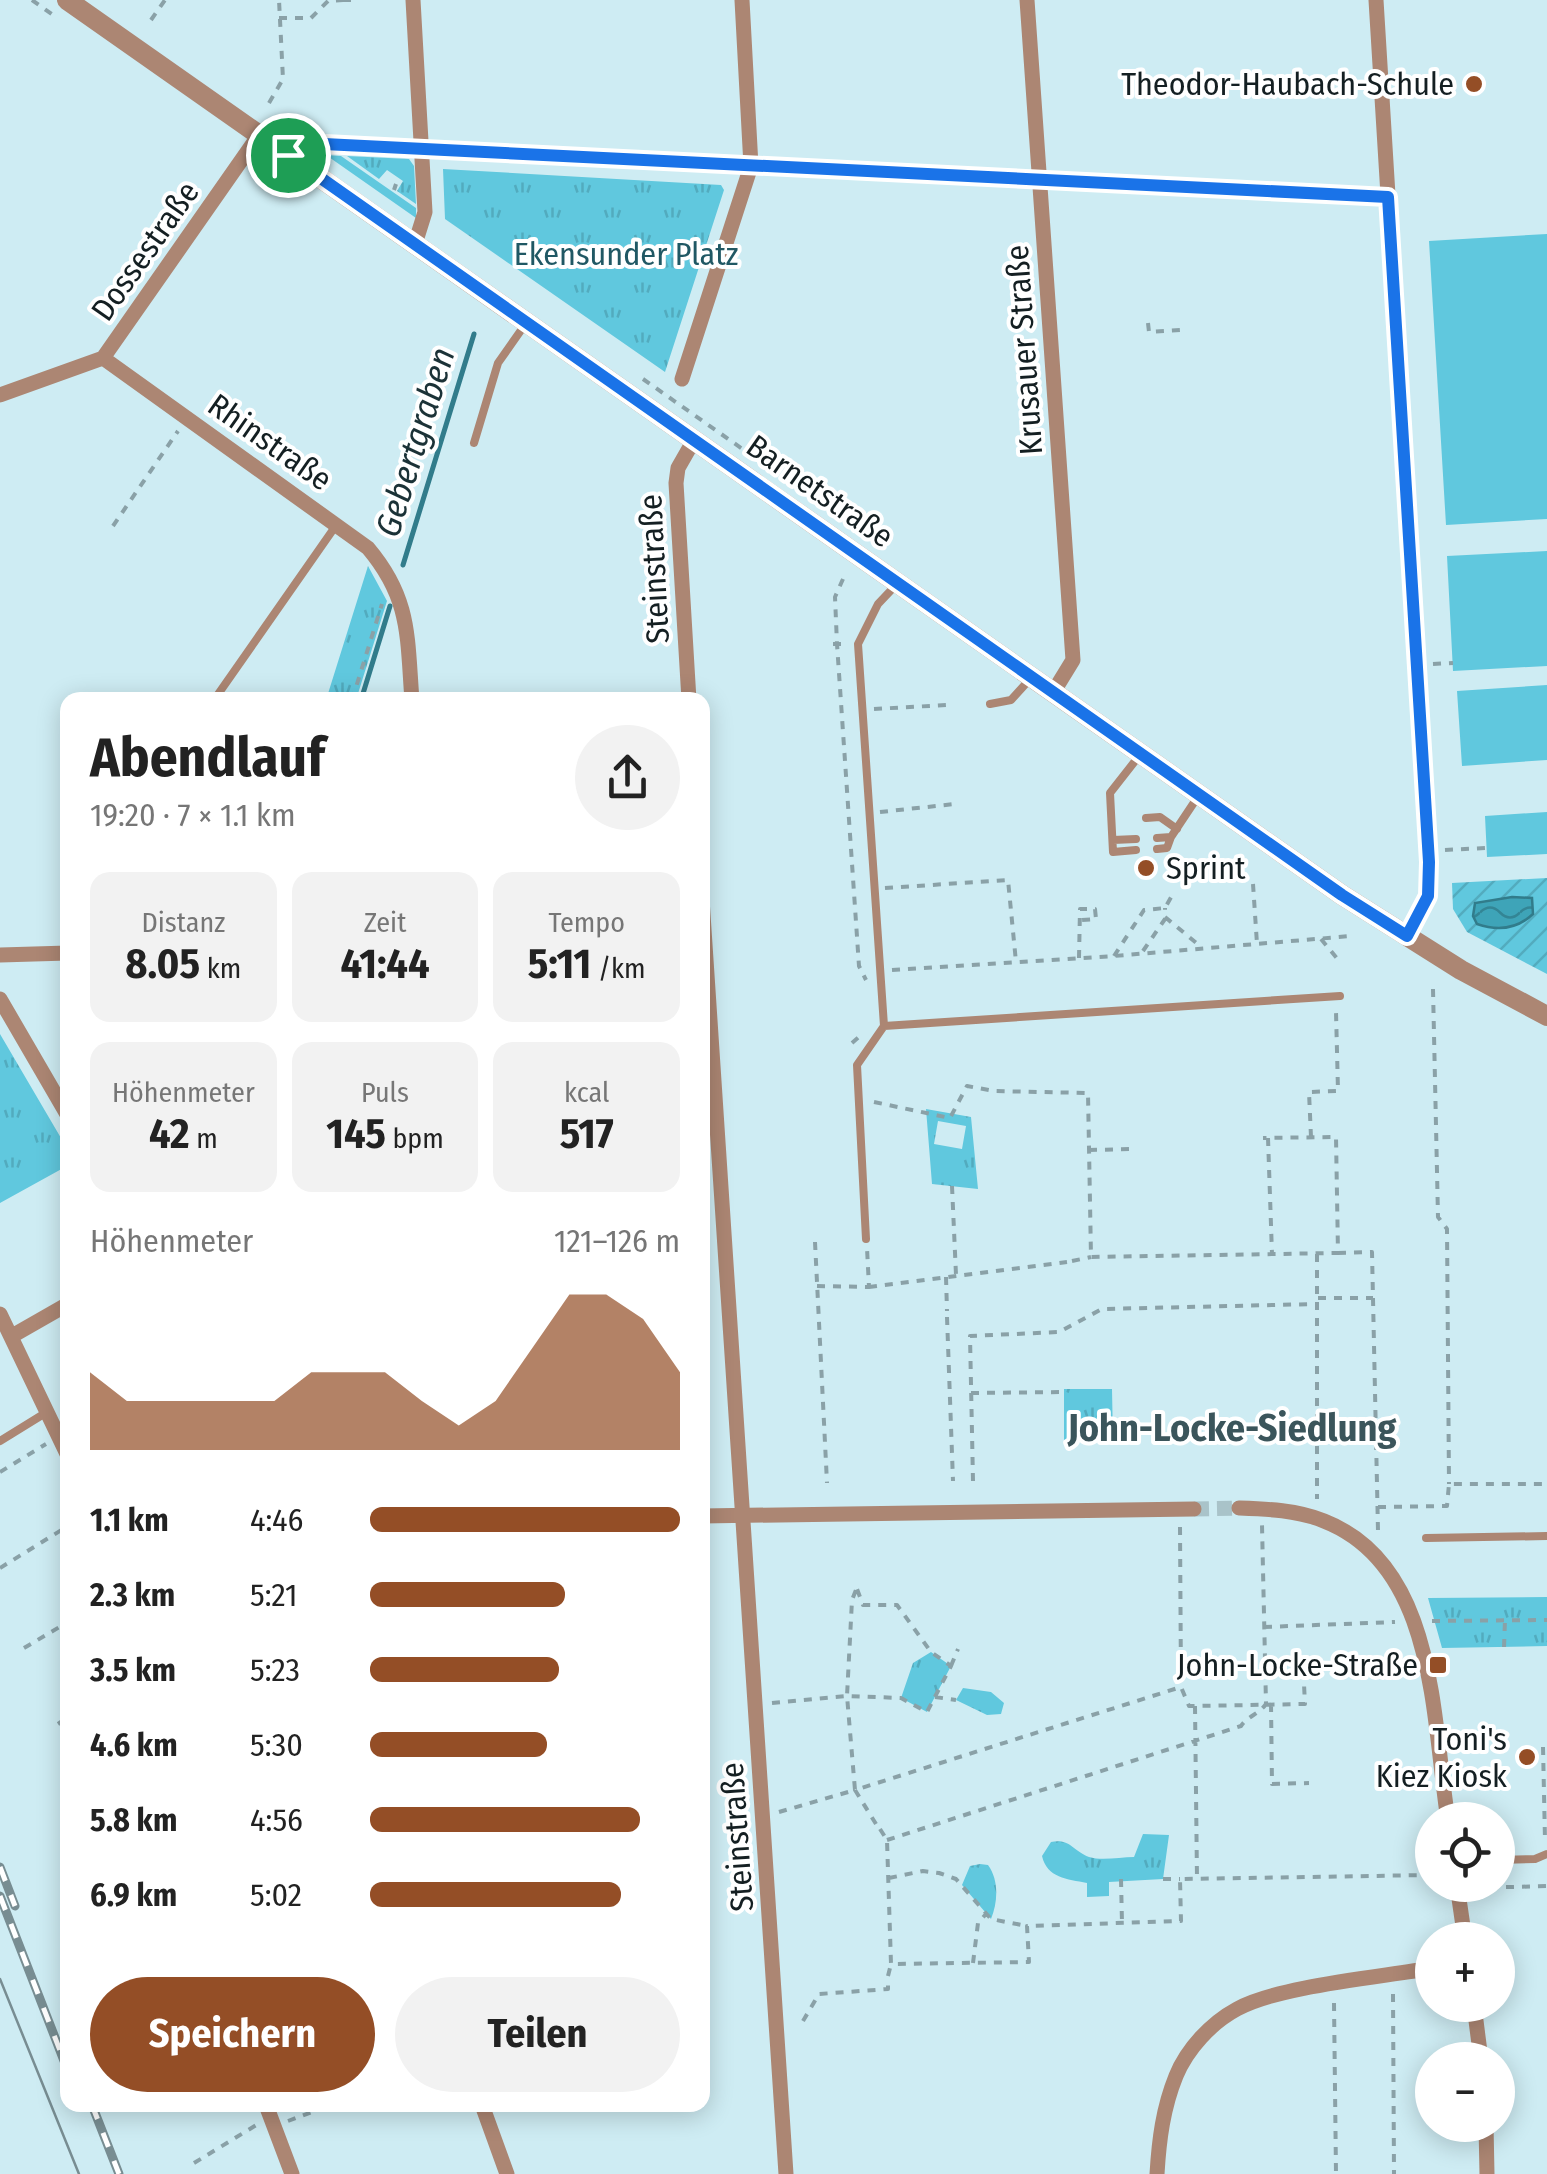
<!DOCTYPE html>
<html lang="de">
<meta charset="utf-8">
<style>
body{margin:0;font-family:"Fira Sans Condensed",sans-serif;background:#f2f2f2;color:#222;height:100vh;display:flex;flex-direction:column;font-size:38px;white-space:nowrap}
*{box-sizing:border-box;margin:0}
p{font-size:32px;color:#767676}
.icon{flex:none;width:55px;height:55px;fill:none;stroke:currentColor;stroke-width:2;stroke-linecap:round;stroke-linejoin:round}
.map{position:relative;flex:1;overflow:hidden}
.details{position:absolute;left:60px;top:692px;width:650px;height:1420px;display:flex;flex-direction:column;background:#fff;border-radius:20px;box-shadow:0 5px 25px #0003}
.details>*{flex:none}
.tools{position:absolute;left:1415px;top:1802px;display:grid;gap:20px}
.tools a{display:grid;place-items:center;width:100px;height:100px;border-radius:50%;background:#fff;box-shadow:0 5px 25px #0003;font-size:50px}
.pin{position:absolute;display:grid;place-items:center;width:85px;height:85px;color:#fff;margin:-42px;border:5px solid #fff;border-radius:50%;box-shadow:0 2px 10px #0007}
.round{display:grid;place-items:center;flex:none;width:105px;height:105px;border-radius:52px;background:#f2f2f2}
.overview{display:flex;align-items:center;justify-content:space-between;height:170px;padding:0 30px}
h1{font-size:55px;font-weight:700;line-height:75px}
.figures{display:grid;grid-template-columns:repeat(3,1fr);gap:15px;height:170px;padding:10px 30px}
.figures div{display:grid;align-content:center;border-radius:20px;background:#f2f2f2;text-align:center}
.figures b{font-size:42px;font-weight:700}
.figures small{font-size:28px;font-weight:400}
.figures p{font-size:28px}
.chart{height:280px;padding:20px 30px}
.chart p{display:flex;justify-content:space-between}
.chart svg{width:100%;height:180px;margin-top:10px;fill:#944e26;opacity:.7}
.primary-button{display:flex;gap:20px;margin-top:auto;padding:20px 30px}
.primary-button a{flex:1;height:115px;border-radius:60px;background:#944e26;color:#fff;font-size:40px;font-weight:700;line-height:115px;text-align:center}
.primary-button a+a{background:#f2f2f2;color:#222}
ul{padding:0 30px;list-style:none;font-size:32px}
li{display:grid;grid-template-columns:160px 120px 1fr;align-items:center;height:75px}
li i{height:25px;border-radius:12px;background:#944e26}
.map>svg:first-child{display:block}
.grass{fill:url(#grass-tufts);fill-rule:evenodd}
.garden{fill:url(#garden-furrows)}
.pitch{fill:#60c8de}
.water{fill:url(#water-waves);stroke:#317c8b;stroke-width:2.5}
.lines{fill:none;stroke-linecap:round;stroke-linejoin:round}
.stream{stroke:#317c8b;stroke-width:5}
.minor-tunnel{stroke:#a9c3c9;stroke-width:15;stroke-dasharray:15 8;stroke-linecap:butt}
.path{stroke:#8aa1a7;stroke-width:4;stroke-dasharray:8 8;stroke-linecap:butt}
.service{stroke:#ac8673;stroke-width:8}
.minor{stroke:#ac8673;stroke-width:15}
.tertiary{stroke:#ac8673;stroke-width:20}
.tram{stroke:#788d92;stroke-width:2.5}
.rail-casing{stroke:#788d92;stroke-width:9}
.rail{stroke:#fff;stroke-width:5;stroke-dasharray:15;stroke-linecap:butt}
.route-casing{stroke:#fff;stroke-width:20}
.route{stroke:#1a73e8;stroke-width:12}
.poi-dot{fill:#944e26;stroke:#fff;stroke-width:4}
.labels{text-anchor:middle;stroke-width:8;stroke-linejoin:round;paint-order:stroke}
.poi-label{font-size:32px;fill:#141f22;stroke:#fff;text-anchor:end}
.street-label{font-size:32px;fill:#141f22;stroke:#fff}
.park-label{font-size:32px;fill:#205864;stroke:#fff}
.water-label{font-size:35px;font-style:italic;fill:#1b3237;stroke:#fff}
.quarter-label{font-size:38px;font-weight:bold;fill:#3b555b;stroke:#fff}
</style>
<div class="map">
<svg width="1547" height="2174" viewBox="0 0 1547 2174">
<defs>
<pattern id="grass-tufts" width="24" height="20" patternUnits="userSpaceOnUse" patternTransform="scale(2.5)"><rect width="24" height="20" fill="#60c8de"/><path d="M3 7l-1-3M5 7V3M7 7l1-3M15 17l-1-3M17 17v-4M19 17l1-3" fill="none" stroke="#52abbe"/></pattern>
<pattern id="garden-furrows" width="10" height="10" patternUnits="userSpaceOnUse" patternTransform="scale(2.5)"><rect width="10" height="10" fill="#60c8de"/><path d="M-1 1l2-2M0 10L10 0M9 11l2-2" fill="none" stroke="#52abbe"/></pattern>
<pattern id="water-waves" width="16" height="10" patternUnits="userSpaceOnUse" patternTransform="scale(2.5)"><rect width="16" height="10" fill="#3ea4b8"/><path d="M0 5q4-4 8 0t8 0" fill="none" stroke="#338595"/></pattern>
</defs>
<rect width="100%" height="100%" fill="#ceecf3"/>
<path class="grass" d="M326,155l15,1 75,52v10z
M347,156l62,3 5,7 2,38 -19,-13 6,-10 -16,-11 -8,9z
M443,169l278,16 3,5 -59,182 -220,-153z
M368,566l19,35 -31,99h-30z
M0,1034l68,116 -1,16 -67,37z
M926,1109l45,8 7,72 -46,-5zM938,1121l28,5 -4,23 -28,-5z
M1064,1389h48l1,51 -49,1z
M1547,1597v49l-105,2 -14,-50z
M931,1652l20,14 -24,46 -26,-14 12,-35z
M963,1688l28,4 13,11 -3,11 -14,1 -31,-15z
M1143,1834l26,1 -6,44 -54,3v14l-22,1v-14c-20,-4 -40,-5 -45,-27l9,-14c19,-4 22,9 38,15 13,4 31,0 45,0z
M980,1864l8,1c11,15 10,37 3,54l-29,-34 8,-19z"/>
<path class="garden" d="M1547,878v96l-80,-42 -14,-23 -1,-26z"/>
<path class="pitch" d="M1547,234v285l-101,6 -17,-284z
M1547,551v115l-94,5 -6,-115z
M1547,685v75l-85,6 -5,-75z
M1547,812v42l-60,3 -2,-41z"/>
<path class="water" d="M1512,897l20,1 1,16c-16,15 -36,17 -56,10l-4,-8 2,-13z"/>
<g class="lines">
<path class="stream" d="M403,565l71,-231
M361,700l29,-94"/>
<path class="minor-tunnel" d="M1194,1509l45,-1"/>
<path class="path" d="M32,0l21,15
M343,0h10
M279,18h32l17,-17 15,-1
M151,20l14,-20
M269,103l14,-24 -4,-79
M394,190l2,-6
M1148,323l1,9 31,-2
M643,379l135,95
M113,526l65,-95
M843,579l-8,18 2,47 22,322 7,14
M833,644h15
M1433,664l20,-1
M352,700l30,-96
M874,709l73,-4
M880,812l75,-8
M1445,850l42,-2
M1253,884l4,60
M885,888l123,-8 8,82
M1165,917l35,29
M1321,939l19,23
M1143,951l22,-32v-11
M1114,956l30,-46 21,-2 9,-16
M1079,958l1,-49h15l1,10 -15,1
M892,970l222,-14 237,-20
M1433,989l5,228 9,12 2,255
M852,1043l9,-8
M874,1102l76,16 17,-32 27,5 94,2 3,164 247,-4 -2,-116 -73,1
M1311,1137l-2,-45 29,-1 -2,-79
M1268,1138l4,116
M1089,1150l44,-1
M952,1186l4,89
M815,1242l12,241
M1338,1253l34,-1 6,279
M1317,1254v245
M1072,1261l19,-4
M946,1277l1,34
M817,1286l52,1 -2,-39
M869,1287l198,-25
M1318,1298h55
M947,1317l6,164
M971,1393l93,-1
M0,1472l46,-28
M973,1481l-3,-145 89,-4 43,-23 215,-5
M1378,1507l69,-1 2,-22h98
M1180,1527l1,160
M0,1568l68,-42
M1432,1621l115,-1
M1264,1627l131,-5
M1504,1647l1,-27
M24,1648l44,-26
M951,1666l7,-17
M935,1697l21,3
M772,1703l75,-7 54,2 26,14 24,-46 -20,-14 -34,-47h-34l-6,-16
M1271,1704l1,80 37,-1
M1195,1706l2,173
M58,1724l10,-7
M1543,1747l2,93
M779,1812l76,-22 -8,-94 5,-96 4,-10
M876,1824l-21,-34 326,-103 8,19h6l110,-2 -1,-20
M880,1829l7,11 4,124 138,-2 -2,-36 154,-5 -1,-42 252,-4
M887,1840l354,-114c7,-10 18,-12 25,-22l-4,-179
M889,1878l34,-7 16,2 17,6 35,40 36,7
M1121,1879l1,44
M1163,1879h17
M1474,1888l73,-2
M973,1963l5,-40 8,-9
M888,1976l3,-12
M1393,1994l1,180
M1334,2003l2,171
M803,2021l16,-27 69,-5v-6
M288,2121l40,-15
M194,2163l64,-39"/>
<path class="service" d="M474,443l24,-80 26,-37
M214,700l123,-176
M990,704l21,-4 20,-22
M1146,818l14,-1 17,12
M1171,837l28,-42
M1157,838l14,-1 -4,11 -10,1
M1113,840l23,-1
M1136,850l-23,2 -3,-59 29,-37
M884,1026l456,-30
M866,1239l-9,-174 27,-39 -26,-382 20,-40 18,-19
M0,1441l47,-29
M1426,1538l121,-2
M1498,1860l37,-1 12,-5"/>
<path class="minor" d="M413,0l12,212 -10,32
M1027,0l46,660 -19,31
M1376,0l53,862 -1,34 -21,40
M288,155l16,-12 1084,54
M103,358l265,190c43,51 39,89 44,152
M682,379l69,-213 -9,-166
M0,395l103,-37 156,-223
M689,700l-13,-217 2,-15 16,-28
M702,899l84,1275
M0,955l68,-2
M0,999l68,117
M0,1314l68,142
M12,1336l56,-32
M1239,1508c28,1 58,2 85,13 113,44 108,198 124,299
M702,1516l492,-7
M1457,1885l8,55
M1474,2005l7,55
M266,2105l26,69
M482,2105l25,69
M1486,2125l1,49
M1157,2174c2,-34 6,-66 19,-98 11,-27 35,-53 61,-67 41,-23 145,-32 195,-41"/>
<path class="tertiary" d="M67,0l1275,895 119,75 86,46"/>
<path class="tram" d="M0,1979l79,195"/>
<defs>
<path id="rail" d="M0,1867l15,39
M0,1896l68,175
M92,2105l27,69"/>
</defs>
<use href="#rail" class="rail-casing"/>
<use href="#rail" class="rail"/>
</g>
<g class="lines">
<defs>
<path id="route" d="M304,143l1084,54 41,665 -1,34 -21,40 -65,-41 -1054,-740z"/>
</defs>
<use href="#route" class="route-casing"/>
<use href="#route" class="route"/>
</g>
<g class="poi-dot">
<circle cx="1474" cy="84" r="10"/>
<circle cx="1146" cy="868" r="10"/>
<rect x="1428" y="1655" width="20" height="20" rx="5"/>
<circle cx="1527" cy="1757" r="10"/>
</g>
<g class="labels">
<g class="poi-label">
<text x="1454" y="95">Theodor-Haubach-Schule</text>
<text x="1166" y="879" text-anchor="start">Sprint</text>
<text x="1418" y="1676">John-Locke-Straße</text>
<text x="1507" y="1750">Toni's<tspan x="1507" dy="37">Kiez Kiosk</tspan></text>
</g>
<g class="street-label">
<text transform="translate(145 251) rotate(-55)" y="11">Dossestraße</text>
<text transform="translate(1024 350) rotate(-94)" y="11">Krusauer Straße</text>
<text transform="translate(270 442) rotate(35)" y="11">Rhinstraße</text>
<text transform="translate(820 491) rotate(35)" y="11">Barnetstraße</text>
<text transform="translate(654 569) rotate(-93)" y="11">Steinstraße</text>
<text transform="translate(737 1837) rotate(-94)" y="11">Steinstraße</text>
</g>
<g class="park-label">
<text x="626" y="265">Ekensunder Platz</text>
</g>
<g class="water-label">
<text transform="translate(415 442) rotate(-73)" y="12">Gebertgraben</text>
</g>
<g class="quarter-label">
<text x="1232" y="1441">John-Locke-Siedlung</text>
</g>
</g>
</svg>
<div class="tools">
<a><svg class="icon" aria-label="locate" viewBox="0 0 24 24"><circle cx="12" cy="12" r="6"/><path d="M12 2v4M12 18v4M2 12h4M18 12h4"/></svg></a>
<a>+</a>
<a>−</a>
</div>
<div class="pin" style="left:288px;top:155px;background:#1e9e55"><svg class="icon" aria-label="arrive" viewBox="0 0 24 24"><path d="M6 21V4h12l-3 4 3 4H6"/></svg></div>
<section class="details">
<div class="overview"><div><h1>Abendlauf</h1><p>19:20 · 7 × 1.1 km</p></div><a class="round"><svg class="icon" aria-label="share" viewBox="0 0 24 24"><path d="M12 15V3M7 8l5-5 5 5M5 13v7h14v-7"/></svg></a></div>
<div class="figures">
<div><p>Distanz</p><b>8.05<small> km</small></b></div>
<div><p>Zeit</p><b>41:44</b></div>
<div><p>Tempo</p><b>5:11<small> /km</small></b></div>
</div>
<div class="figures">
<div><p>Höhenmeter</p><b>42<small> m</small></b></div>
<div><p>Puls</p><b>145<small> bpm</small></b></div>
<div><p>kcal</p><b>517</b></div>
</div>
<div class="chart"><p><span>Höhenmeter</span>121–126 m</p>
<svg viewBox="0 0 160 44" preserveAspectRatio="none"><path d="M0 44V25L10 32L20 32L30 32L40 32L50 32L60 25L70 25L80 25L90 32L100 38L110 32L120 19L130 6L140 6L150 12L160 25V44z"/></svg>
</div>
<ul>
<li><b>1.1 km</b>4:46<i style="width:100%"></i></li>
<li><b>2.3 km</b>5:21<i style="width:63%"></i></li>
<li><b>3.5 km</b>5:23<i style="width:61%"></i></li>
<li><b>4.6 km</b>5:30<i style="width:57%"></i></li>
<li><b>5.8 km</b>4:56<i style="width:87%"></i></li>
<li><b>6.9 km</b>5:02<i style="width:81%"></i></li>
</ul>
<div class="primary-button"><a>Speichern</a><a>Teilen</a></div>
</section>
</div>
